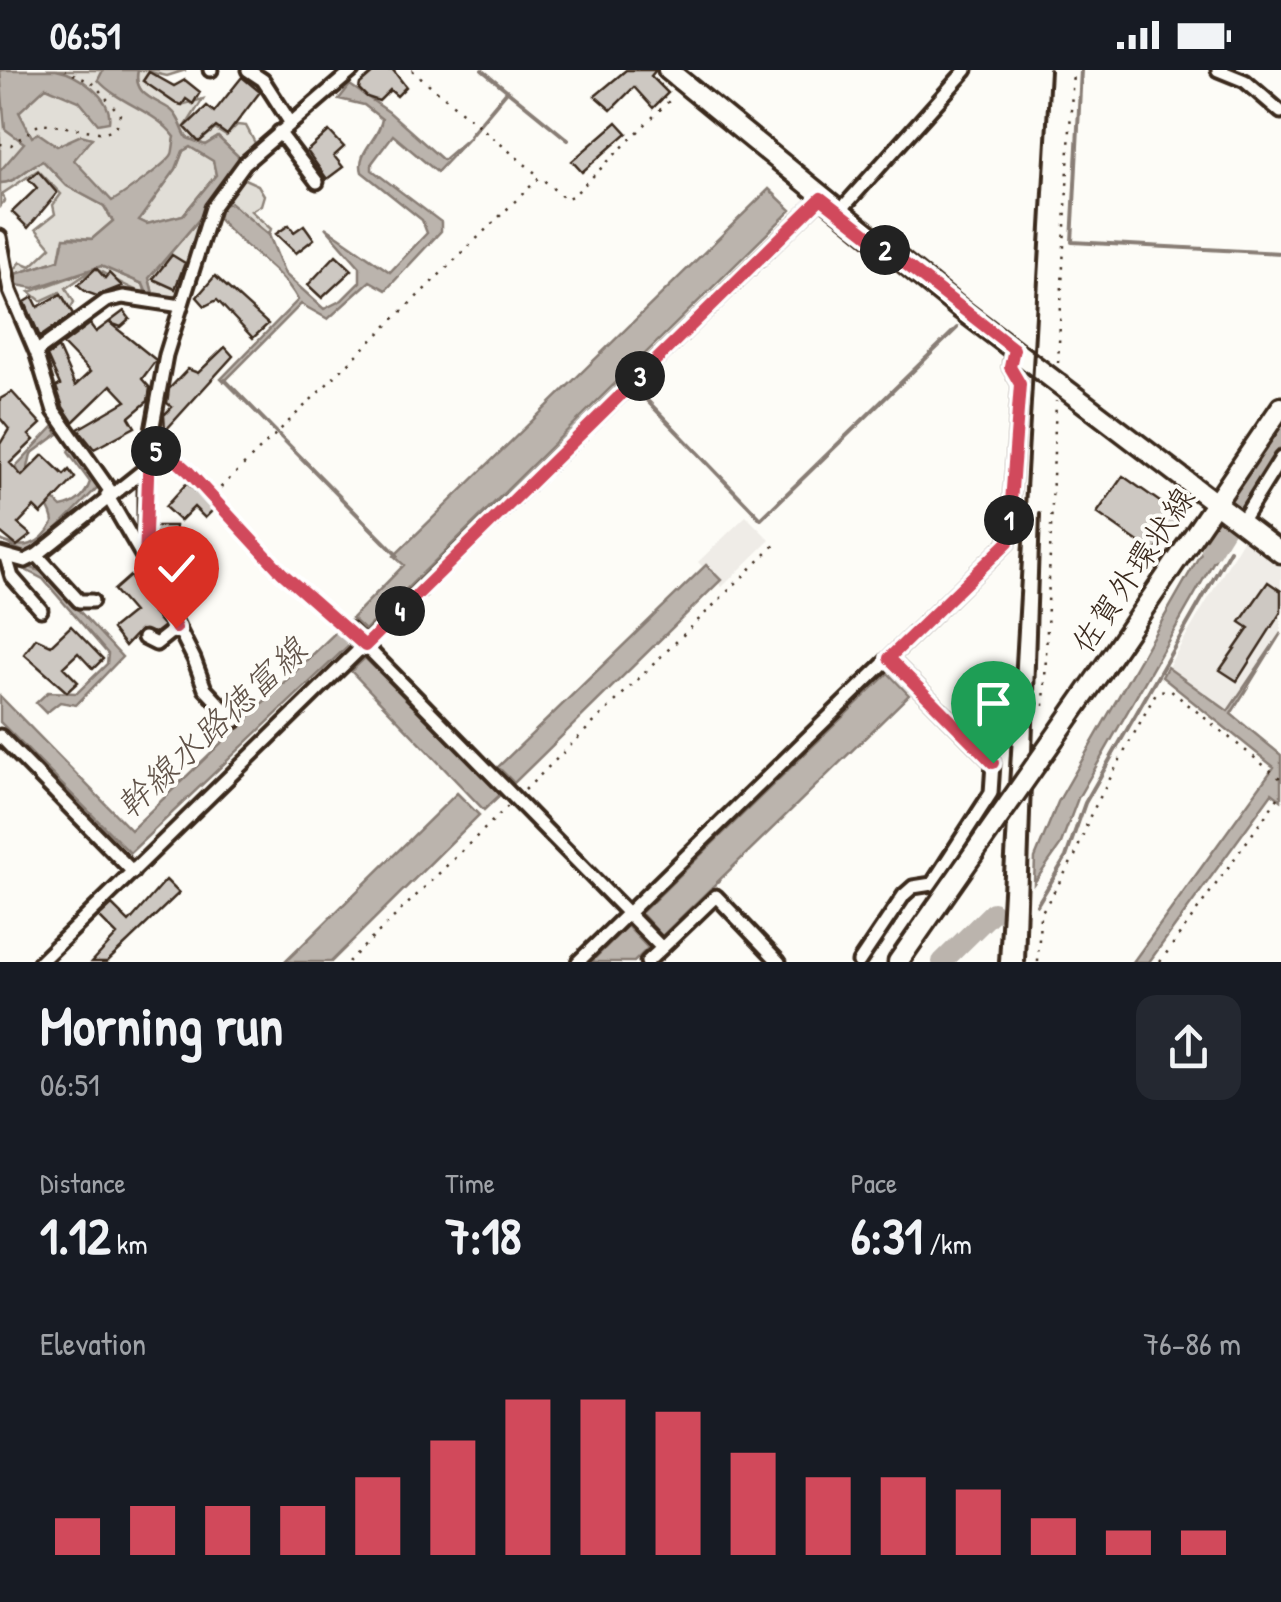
<!DOCTYPE html>
<meta charset="utf-8">
<style>
body{margin:0;font-family:"Patrick Hand","Klee One",sans-serif;background:#242831;color:#f1f3f6;height:100vh;display:flex;flex-direction:column;font-size:38px;white-space:nowrap}
*{box-sizing:border-box;margin:0}
p{font-size:32px;color:#9ea1a6}
.icon{flex:none;width:55px;height:55px;fill:none;stroke:currentColor;stroke-width:2;stroke-linecap:round;stroke-linejoin:round}
.map{position:relative;height:892px;overflow:hidden}
.sheet{display:flex;flex-direction:column;background:#171b24;flex:1}
.sheet>*{flex:none}
.pin{position:absolute;display:grid;place-items:center;width:85px;height:85px;color:#fff;margin:-102px -42px;border-radius:50% 50% 50% 0;rotate:-45deg;box-shadow:0 0 10px #0007}
.pin .icon{rotate:45deg}
.km{position:absolute;width:50px;height:50px;margin:-25px;border-radius:50%;background:#222;color:#fff;font-size:28px;line-height:50px;text-align:center}
.round{display:grid;place-items:center;flex:none;width:105px;height:105px;border-radius:20px;background:#242831}
.overview{display:flex;align-items:center;justify-content:space-between;height:170px;padding:0 40px}
h1{font-size:55px;font-weight:700;line-height:75px}
.figures{display:grid;grid-template-columns:repeat(3,1fr);gap:15px;height:170px;padding:10px 40px}
.figures div{display:grid;align-content:center}
.figures b{font-size:50px;font-weight:700}
.figures small{font-size:28px;font-weight:400}
.figures p{font-size:28px}
.chart{height:280px;padding:20px 40px}
.chart p{display:flex;justify-content:space-between}
.chart svg{width:100%;height:180px;margin-top:10px;stroke:#d1495b;stroke-width:6}
.status{display:flex;justify-content:space-between;align-items:center;height:70px;padding:0 50px;background:#171b24;direction:ltr}
.status svg{height:28px;fill:currentColor}
.map>svg:first-child{display:block}
.built{fill:#efece7}
.green{fill:#e1ded7;stroke:#8e847a;stroke-width:2.5}
.water{fill:#bbb4ad;stroke:#887d74;stroke-width:2.5;fill-rule:evenodd}
.lines{fill:none;stroke-linecap:round;stroke-linejoin:round}
.stream{stroke:#887d74;stroke-width:4}
.river{stroke:#bbb4ad;stroke-width:20}
.building{fill:#cdc8c2;stroke:#3b2a1e;stroke-width:2.5}
.street-casing{stroke:#3b2a1e;stroke-width:19}
.secondary-casing{stroke:#3b2a1e;stroke-width:25}
.primary-casing{stroke:#3b2a1e;stroke-width:25}
.path{stroke:#3b2a1e;stroke-width:2.5;stroke-dasharray:2.5 8;stroke-linecap:butt}
.street{stroke:#fdfcf7;stroke-width:11}
.secondary{stroke:#fdfcf7;stroke-width:18}
.primary{stroke:#fdfcf7;stroke-width:18}
.rail{stroke:#3b2a1e;stroke-width:4}
.primary-bridge-casing{stroke:#3b2a1e;stroke-width:25;stroke-linecap:butt}
.primary-bridge{stroke:#fdfcf7;stroke-width:18}
.route-casing{stroke:#fff;stroke-width:20}
.route{stroke:#d1495b;stroke-width:12}
.labels{text-anchor:middle;stroke-width:8;stroke-linejoin:round;paint-order:stroke}
.street-label{font-size:32px;fill:#3b2a1e;stroke:#fdfcf7}
.water-label{font-size:35px;font-style:italic;fill:#615349;stroke:#fdfcf7}
</style>
<div class="status"><b>06:51</b><svg viewBox="0 0 49 12"><path d="M0 12V9h3v3zM5 12V6h3v6zM10 12V3h3v9zM15 12V0h3v12zM26 1h20v11H26zM47 4h2v5h-2z"/></svg></div>
<div class="map">
<svg width="1281" height="892" viewBox="0 0 1281 892">
<rect width="100%" height="100%" fill="#fdfcf7"/>
<filter id="ink" filterUnits="userSpaceOnUse"><feTurbulence type="fractalNoise" baseFrequency=".01" numOctaves="2"/><feDisplacementMap in="SourceGraphic" scale="20" xChannelSelector="R" yChannelSelector="G"/><feConvolveMatrix kernelMatrix="1 2 1 2 8 2 1 2 1" color-interpolation-filters="sRGB"/></filter>
<g filter="url(#ink)">
<path class="built" d="M746,446l24,24 -48,47 -24,-25z
M1244,468l37,29v66l-53,79 -60,-45z"/>
<path class="green" d="M0,0h120l-2,4c76,66 83,65 4,134l-32,-13 -39,-39 -51,20z
M138,0h48l-19,6 -18,-4 -6,9 38,24 22,-6 -18,28 14,15 16,-13 11,7 11,-11 9,1 9,17 -14,16 -23,-22 -13,8 -18,-7c-5,-7 -5,-15 -11,-22 -12,-16 -45,-17 -38,-46z
M190,77l24,14 2,14 -33,40 -36,9 -9,-4 38,-51 7,-18z
M43,91l24,25 37,20 9,15 -21,18 -22,-2 -8,6 -3,17 -43,14 -2,-4 7,-8 10,4 20,-19 -15,-18 19,-15 -2,-9 8,-11 -23,-24 -36,24 3,6 -5,6v-23c18,0 27,-17 43,-22z
M240,107l18,8 6,10 -3,10 -10,6 20,18 -2,6 -38,-31 -9,1z
M201,147l4,2 -23,74 -7,6 -22,-5 -4,-16z
M101,196l42,18 3,10c-18,-6 -35,-16 -51,-26l-29,20 8,14 -4,7 -10,-17 -19,9 -11,-9z"/>
<path class="water" d="M0,0c17,0 39,0 56,0 22,4 57,28 53,52l-11,2 -19,-23 -33,-14 -27,25 13,25 6,-4 19,13 24,-11 11,3 -18,22 38,41c11,-6 56,-38 60,-47 1,-1 2,-14 3,-17 -19,-26 -56,-33 -77,-57l5,-10h35c-6,25 17,29 33,40 9,7 10,19 16,28l18,7 13,-8 23,22 -40,58 -52,61 4,16 6,3 -11,-1 -5,-12 -42,-18 -67,22 -18,-3v-11l43,-14 5,-22 28,1 21,-18 -9,-15 -37,-20 -24,-25c-16,5 -25,22 -43,22v-12l24,-28 -19,-14zM190,77l23,14 3,14 -33,40 -36,9 -8,-4 37,-51 7,-18z
M350,15l39,27 54,48 28,-24 -34,36 -44,-37 -21,28v7l69,52v9l-55,59 -16,-9 -42,38 -27,-15 -77,78 -3,-3 77,-79c-18,-34 -57,-52 -80,-82l4,-13 9,-2 38,32 16,39 39,35 18,-9 18,-18v-15l-35,-40 65,45 37,-39 -5,-13 -60,-48c-6,-21 17,-32 20,-53l-18,-14 -25,-6z
M769,119l22,21 -426,420 -13,-12 52,-53 -10,-9z
M1281,355v26l-37,58 -9,-14z
M54,356l4,8 -27,20 -4,18 34,35c15,-3 24,-10 29,-25l-22,-30 2,-5 29,39 -54,55 -19,12 -26,-13c24,11 40,6 53,-17 -2,-26 -31,-34 -37,-57z
M1217,455l14,6 -153,267 -18,48 -26,37 1,-25 23,-56z
M24,495l19,7 79,85 -46,48 -16,-3 -14,11 -10,-10 12,-11 29,1 30,-29 1,-10 -65,-75 -25,-13z
M706,495l15,15 -207,203 -16,-16z
M337,561l13,13 -220,209 -130,-131v-26l131,134z
M1281,563l-50,81 50,41v45l-9,-7 -123,169h-16l141,-195 -112,-90 5,-10 61,44z
M365,588l136,136 -17,16 -133,-139z
M888,603l21,22 -247,241 -21,-23z
M457,723l22,22 -148,147h-46z
M627,856l21,22 -14,14h-43z"/>
<g class="lines">
<path class="stream" d="M482,0l86,70
M1081,0l-9,172 209,11
M470,65l37,-44
M225,310l172,175
M636,319l125,130 196,-191
M1280,401l1,-2
M1037,835l29,-48 19,-54 145,-253"/>
<path class="river" d="M1211,480l70,-113
M942,892l51,-50"/>
</g>
<path class="building" d="M376,0h17l13,17 -9,9 -7,-6 -11,11 -12,-4 -8,-8 1,-5z
M626,0h30l-5,6 17,17 -15,15 -19,-21 -23,23 -16,-14z
M149,2l25,14 11,-6 15,12 -7,12 -7,-5 -4,6 -7,-2 -32,-22z
M242,7l18,15 -33,43 -11,-8 -17,15 -14,-15 22,-21 7,6z
M617,52l10,11 -45,39 -10,-11z
M329,61l15,16 -10,9 9,11 -16,12 -20,-28z
M38,101l19,22 -29,35 -16,-16 25,-24 -8,-9z
M289,155l5,7 10,-7 10,14 -18,14 -20,-19z
M172,185l13,8 -10,26 -22,-10z
M336,185l16,15 -30,28 -14,-13z
M96,198l9,10 4,-5 13,13 -25,10 -11,-4 -8,-7z
M215,206l53,48 -15,14 -36,-38 -12,6 -8,-9z
M61,224l12,20 -33,23 -15,-35 8,-5 5,10z
M124,241l6,8 -9,8 -11,-4 46,37 -14,19 8,9 -2,13 -19,16 6,10 -41,22 -16,-20 48,-28 -15,-16 -38,37 -10,-15 -7,-20 4,-2 -13,-29 11,-8 17,38 15,-14 -27,-28 27,-20 6,8z
M225,277l8,9 -68,75 -1,-16 8,-8 -5,-4 2,-14 19,-20 10,4z
M12,322l29,32 -12,11 5,5 -24,23 12,13 21,-21 21,20 5,-5 6,8 -34,36 -7,-7 -16,17 13,11 -14,11 -17,-14v-88l9,-15 -9,-11v-19z
M1123,406l57,40 -26,37 -57,-40z
M187,413l27,26 -9,9 -11,-11 -14,14 -15,-14z
M154,456h21l-2,36h-17z
M185,490l24,14 -28,25 -15,-17z
M130,506l12,14 6,-1 7,14 -9,2 18,21 -9,7 -15,-3 -15,16 -13,-17 21,-17 -19,-22z
M1268,512l13,9v21l-44,69 -17,-11 29,-42 -9,-6z
M71,556l32,33 -10,10 -15,-16 -15,14 15,15 -11,10 -43,-38 12,-16 15,7z
M166,810l13,13 -72,69h-15l25,-27 -18,-18 13,-12 17,17z"/>
<g class="lines">
<defs>
<path id="street" d="M210,0h1
M248,0l15,10 27,42
M1218,0l27,11 36,31
M279,62l38,50
M838,143l128,-143
M0,167l10,54 26,61 18,59 57,81
M36,282l70,-51 17,-4 58,9
M145,399v92l49,98 11,30 30,32
M107,425l36,62
M1241,452l40,-64
M0,484l25,7 12,-6 108,-86 21,-114 46,-147 33,-45 108,-93
M37,485l42,46h13
M6,487l6,20 29,33
M349,559l313,319 54,-52 63,66
M144,568l12,6 20,-16
M0,666l133,136
M40,892l781,-764
M578,892l430,-420 12,-158 -10,-17 3,-18
M647,892l15,-14
M859,892l45,-67 9,-8 19,-3 59,-91 2,-30 -104,-105"/>
<path id="secondary" d="M668,0l291,238 322,245"/>
<path id="primary" d="M1102,600l179,-263
M898,892l39,-56"/>
</defs>
<use href="#street" class="street-casing"/>
<use href="#secondary" class="secondary-casing"/>
<use href="#primary" class="primary-casing"/>
<path class="path" d="M412,0l127,106
M0,74l11,1 30,-22 64,10 12,-8 3,-11 -26,-30 -29,-14
M1058,293l15,-293
M160,383c43,16 86,82 118,116 18,19 41,35 61,51
M213,425l327,-318 25,22 9,-4 100,-99
M1044,636l12,-305
M525,720l253,-248
M348,892l160,-156
M1038,892l2,-47 35,-59 15,-40 67,-125 13,-1 111,89
M1160,892l121,-168"/>
<use href="#street" class="street"/>
<use href="#secondary" class="secondary"/>
<use href="#primary" class="primary"/>
<path class="rail" d="M999,892l51,-892
M1025,892l15,-448"/>
<defs>
<path id="primary-bridge" d="M937,836l165,-236"/>
</defs>
<use href="#primary-bridge" class="primary-bridge-casing"/>
<use href="#primary-bridge" class="primary-bridge"/>
</g>
</g>
<g class="lines" filter="url(#ink)">
<defs>
<path id="route" d="M176,558l-31,-67 4,-112 23,8 16,14 94,102 83,73 456,-448 193,151 -4,18 10,17 -12,158 -119,116 104,105"/>
</defs>
<use href="#route" class="route-casing"/>
<use href="#route" class="route"/>
</g>
<g class="labels">
<g class="street-label">
<text transform="translate(1133 500) rotate(-56)" y="11">佐賀外環状線</text>
</g>
<g class="water-label">
<text transform="translate(211 658) rotate(-43)" y="12">幹線水路徳富線</text>
</g>
</g>
</svg>
<div class="pin" style="left:993px;top:693px;background:#1e9e55"><svg class="icon" aria-label="arrive" viewBox="0 0 24 24"><path d="M6 21V4h12l-3 4 3 4H6"/></svg></div>
<div class="pin" style="left:176px;top:558px;background:#d93025"><svg class="icon" aria-label="check" viewBox="0 0 24 24"><path d="M5 12l5 5 9-10"/></svg></div>
<b class="km" style="left:1009px;top:450px">1</b>
<b class="km" style="left:885px;top:180px">2</b>
<b class="km" style="left:640px;top:306px">3</b>
<b class="km" style="left:400px;top:541px">4</b>
<b class="km" style="left:156px;top:381px">5</b>
</div>
<section class="sheet">
<div class="overview"><div><h1>Morning run</h1><p>06:51</p></div><a class="round"><svg class="icon" aria-label="share" viewBox="0 0 24 24"><path d="M12 15V3M7 8l5-5 5 5M5 13v7h14v-7"/></svg></a></div>
<div class="figures">
<div><p>Distance</p><b>1.12<small> km</small></b></div>
<div><p>Time</p><b>7:18</b></div>
<div><p>Pace</p><b>6:31<small> /km</small></b></div>
</div>
<div class="chart"><p><span>Elevation</span>76–86 m</p>
<svg viewBox="0 0 160 44" preserveAspectRatio="none"><path d="M5 44V35M15 44V32M25 44V32M35 44V32M45 44V25M55 44V16M65 44V6M75 44V6M85 44V9M95 44V19M105 44V25M115 44V25M125 44V28M135 44V35M145 44V38M155 44V38"/></svg>
</div>
</section>
